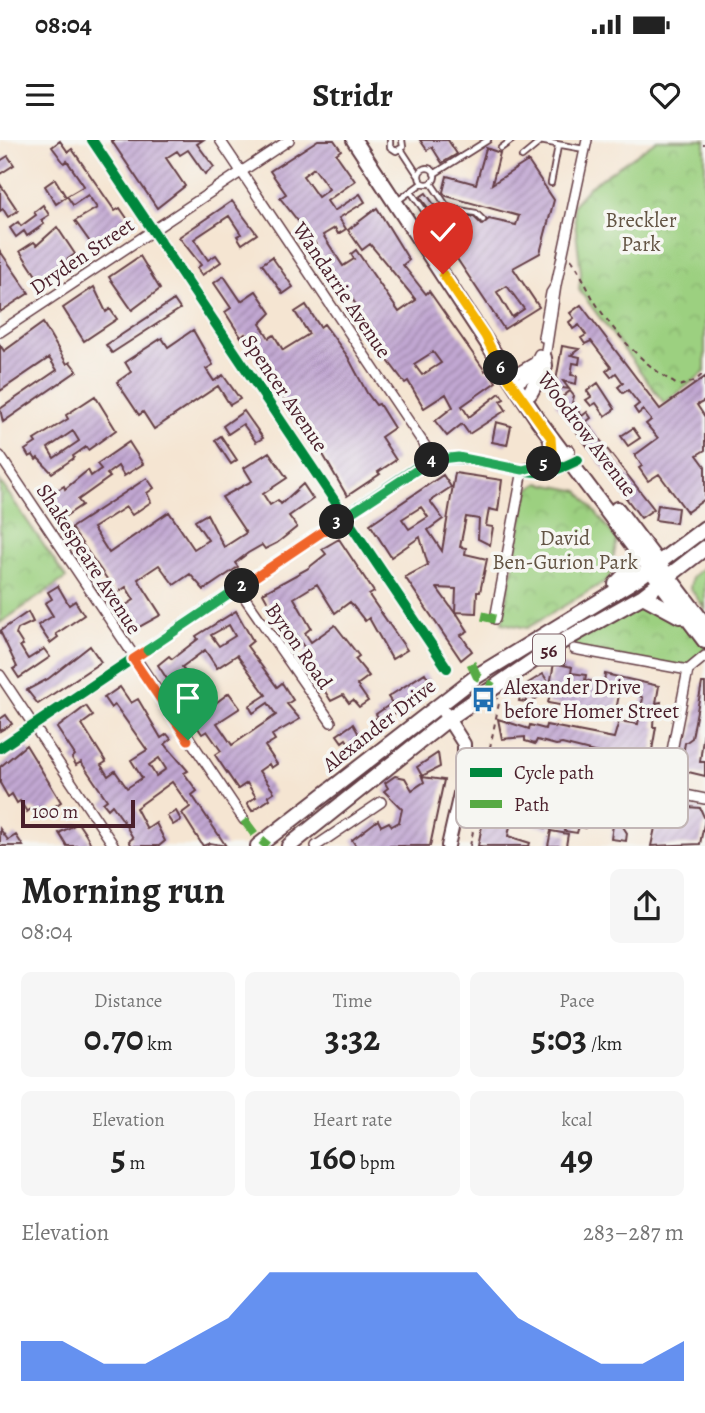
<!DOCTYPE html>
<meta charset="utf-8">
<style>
body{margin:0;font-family:Alegreya,serif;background:#f6f6f6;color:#222;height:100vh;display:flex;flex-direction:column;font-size:26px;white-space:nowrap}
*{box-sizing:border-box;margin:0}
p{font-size:23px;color:#767676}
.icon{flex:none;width:38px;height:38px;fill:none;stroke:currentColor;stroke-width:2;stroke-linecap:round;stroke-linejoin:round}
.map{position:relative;height:706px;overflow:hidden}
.details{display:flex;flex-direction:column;background:#fff;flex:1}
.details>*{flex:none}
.scale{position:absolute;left:21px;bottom:18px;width:114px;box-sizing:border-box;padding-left:7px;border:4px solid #4a1f2b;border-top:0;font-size:19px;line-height:24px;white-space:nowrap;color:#4a1f2b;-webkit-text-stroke:5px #f6f6f2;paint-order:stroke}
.pin{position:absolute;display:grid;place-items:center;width:60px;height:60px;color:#fff;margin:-72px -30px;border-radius:50% 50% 50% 0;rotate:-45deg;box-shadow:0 0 7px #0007}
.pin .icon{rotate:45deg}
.km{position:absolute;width:35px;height:35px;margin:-18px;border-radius:50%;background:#222;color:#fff;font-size:19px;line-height:35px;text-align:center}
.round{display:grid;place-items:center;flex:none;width:74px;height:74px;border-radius:10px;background:#f6f6f6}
.summary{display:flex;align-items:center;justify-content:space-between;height:119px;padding:0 21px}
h1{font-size:38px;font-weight:600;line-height:52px}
.figures{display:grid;grid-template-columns:repeat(3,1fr);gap:10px;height:119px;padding:7px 21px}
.figures div{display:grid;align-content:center;border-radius:10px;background:#f6f6f6;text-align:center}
.figures b{font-size:35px;font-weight:600}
.figures small{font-size:19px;font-weight:400}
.figures p{font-size:19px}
.chart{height:196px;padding:14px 21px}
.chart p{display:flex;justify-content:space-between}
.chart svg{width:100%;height:126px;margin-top:7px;fill:#2563eb;opacity:.7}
.status{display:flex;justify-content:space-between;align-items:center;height:49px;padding:0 35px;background:#fff;direction:ltr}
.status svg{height:19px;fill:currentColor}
header{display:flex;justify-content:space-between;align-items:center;height:91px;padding:0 21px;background:#fff;font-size:32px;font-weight:600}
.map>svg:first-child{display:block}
.park{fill:url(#park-crowns);stroke:#737856;stroke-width:2}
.building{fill:url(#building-hatch);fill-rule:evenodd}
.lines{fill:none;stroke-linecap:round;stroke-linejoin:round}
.lane-casing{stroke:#643d44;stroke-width:8}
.street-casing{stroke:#643d44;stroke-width:12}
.secondary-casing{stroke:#643d44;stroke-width:16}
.primary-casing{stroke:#643d44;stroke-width:18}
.path{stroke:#643d44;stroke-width:2;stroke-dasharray:5 5;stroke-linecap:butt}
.lane{stroke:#fff;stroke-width:4.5}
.street{stroke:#fff;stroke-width:9}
.secondary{stroke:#fff;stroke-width:12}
.primary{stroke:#fff;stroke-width:14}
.quiet{stroke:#57aa44;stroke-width:9;stroke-dasharray:18 9;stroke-linecap:butt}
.cycleway-casing{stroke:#f6f6f2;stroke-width:15}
.cycleway{stroke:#00873e;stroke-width:10}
.split-1-casing{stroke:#fff;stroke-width:14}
.split-2-casing{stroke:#fff;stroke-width:14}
.split-3-casing{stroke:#fff;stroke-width:14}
.split-4-casing{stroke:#fff;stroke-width:14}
.split-5-casing{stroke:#fff;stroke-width:14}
.split-6-casing{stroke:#fff;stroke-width:14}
.split-7-casing{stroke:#fff;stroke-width:14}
.split-1{stroke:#f0652b;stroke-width:9}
.split-2{stroke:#22a559;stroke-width:9}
.split-3{stroke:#f0652b;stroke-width:9}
.split-4{stroke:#22a559;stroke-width:9}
.split-5{stroke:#22a559;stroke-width:9}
.split-6{stroke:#f5b400;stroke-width:9}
.split-7{stroke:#f5b400;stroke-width:9}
.labels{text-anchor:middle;stroke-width:7;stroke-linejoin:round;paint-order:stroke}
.shield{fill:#f6f6f2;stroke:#7e6067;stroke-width:2}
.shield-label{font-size:19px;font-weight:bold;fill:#4a1f2b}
.park-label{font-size:21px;fill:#635444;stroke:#f6f6f2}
.street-label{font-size:21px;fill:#4a1f2b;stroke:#f6f6f2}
.poi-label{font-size:21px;fill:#4a1f2b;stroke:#f6f6f2;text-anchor:start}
.key{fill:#f6f6f2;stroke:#c2b6b6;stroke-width:2}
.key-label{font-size:19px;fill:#4a1f2b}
</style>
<div class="status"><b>08:04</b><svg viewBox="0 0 49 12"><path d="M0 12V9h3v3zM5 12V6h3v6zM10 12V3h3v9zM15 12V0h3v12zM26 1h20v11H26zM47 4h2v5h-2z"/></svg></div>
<header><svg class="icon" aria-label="menu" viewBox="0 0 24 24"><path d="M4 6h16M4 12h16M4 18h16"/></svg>Stridr<svg class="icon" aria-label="heart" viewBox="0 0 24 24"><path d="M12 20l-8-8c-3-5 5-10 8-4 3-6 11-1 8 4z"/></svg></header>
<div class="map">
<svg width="705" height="706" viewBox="0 0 705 706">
<defs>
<pattern id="park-crowns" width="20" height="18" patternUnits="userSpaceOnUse" patternTransform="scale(1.75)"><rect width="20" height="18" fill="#9cd080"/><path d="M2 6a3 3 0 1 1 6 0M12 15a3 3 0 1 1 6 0" fill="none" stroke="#88b26f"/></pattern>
<pattern id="building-hatch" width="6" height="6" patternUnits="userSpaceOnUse" patternTransform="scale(1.75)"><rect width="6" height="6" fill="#c1a7d2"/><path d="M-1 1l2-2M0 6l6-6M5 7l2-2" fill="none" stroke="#9f87ab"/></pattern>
</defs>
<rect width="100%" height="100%" fill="#f6f6f2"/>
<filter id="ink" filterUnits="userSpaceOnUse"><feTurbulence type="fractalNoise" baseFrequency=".0143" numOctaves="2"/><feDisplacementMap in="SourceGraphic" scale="14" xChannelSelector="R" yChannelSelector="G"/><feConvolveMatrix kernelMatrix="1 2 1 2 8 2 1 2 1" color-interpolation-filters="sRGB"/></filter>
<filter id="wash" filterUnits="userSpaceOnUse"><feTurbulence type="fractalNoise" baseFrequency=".00686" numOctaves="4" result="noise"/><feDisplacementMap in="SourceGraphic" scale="28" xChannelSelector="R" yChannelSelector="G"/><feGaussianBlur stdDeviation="1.57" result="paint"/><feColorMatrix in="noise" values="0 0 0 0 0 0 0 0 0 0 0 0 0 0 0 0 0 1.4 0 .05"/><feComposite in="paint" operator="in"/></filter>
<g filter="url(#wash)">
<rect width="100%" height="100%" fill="#f5e5d2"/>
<path class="park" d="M657,0h48v232l-41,31 -85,-113 2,-17 -8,-68 16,-18z
M0,341l66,97 -66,45z
M539,343l40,8 38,49 -8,39 -82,49 -25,-5 26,-133z
M705,426v43l-15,-21 2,-11z
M659,442l46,59v15l-17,14 -132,-25z"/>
<g id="blocks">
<path class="building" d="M111,0h92l-6,4 17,23 -9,7 -17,-24 -8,5 -3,-4 -11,7 19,28 -28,22z
M318,0h16l7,10 -5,4 19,27 -28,20 7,10 26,-17 5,8 -26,16 7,11 -8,5 -3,-6 -12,7 20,31 11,-7 -3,-5 5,-4 43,62 17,-12 -46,-56 -8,6 -14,-20 29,-22 32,52 -6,5 23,29 3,-3 56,80 3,-2 8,13 -34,24 7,11 31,-24 4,6 -4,2 6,9 -37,24 -7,-10 -15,12 -12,-15 18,-14 -7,-13 -22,14 -16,-27 -3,2 -19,-25 -26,-45 -5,4 -6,-8 7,-4 -14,-23 -5,3 -22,-42 -5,4 -7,-10 5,-3 -28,-36 6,-4 -16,-23zM314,28l15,21 -11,8 -15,-21zM433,212l8,11 -19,12 -8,-11z
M420,0h28l9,14 -15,9 -10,-16 -5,3z
M60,1l8,11 4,-3 43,62 5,-3 11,16 -36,25 -20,-28 22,-13 -9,-13 -15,10 -6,-9 17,-10 -17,-25 -3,2 -12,-16z
M486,8l14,5 -8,31 36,-23 26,39 -14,53 -27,15 26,39 -35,22 -71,-106 16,-10 25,4 8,8 7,-6 27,6 3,-9 -73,-20 -3,-4 4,-16 29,8zM507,146l17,23 -12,8 -15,-25z
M8,16l6,9 -14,9v-13z
M55,39l11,18 -10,7 -11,-18z
M0,44l18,27 -10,6 -5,-8 -3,2z
M426,53l11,16 -2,3 -3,1 -12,-16z
M232,61l25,33 -15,10 -5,-8 4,-2 -12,-18 -35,23 14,21 8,-5 5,7 -19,13 -5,-7 4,-3 -22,-28z
M43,65l6,10 -8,5 3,4 -17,12 -3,-5 -8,6 -6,-9 8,-6 3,4 15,-11 -2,-3z
M57,87l18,27 -36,26 -19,-29 14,-9 3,3z
M0,111l29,42 -29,19z
M140,116l20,33 -28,21 -23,-33z
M272,117l21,30 -10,7 -21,-30z
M224,136l17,25 15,-10 15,22 -11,11 9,14 5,-3 9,15 26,-16 -14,-22 11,-7 14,22 4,-3 24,33 19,36 9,12 3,-1 15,24 -13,9 15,23 -18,12 2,2 -33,22 -30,-52 -14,-20 -2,2 -40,-60 3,-3 -19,-29 -4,3 -16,-25 6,-4 -17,-25z
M94,147l12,25 4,-3 7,10 -33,22 -21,-33z
M174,160l6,9 -68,44 -6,-8z
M581,165l79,104 45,-32v24l-8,4 8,12v33l-8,5 8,11v33l-18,13 -28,-38 -11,7 -9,-13 3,-2 -7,-11 23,-17 -12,-14 5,-4 -8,-10 -5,4 -4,-6 5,-4 -11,-14 -5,3 -5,-6 5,-4 -7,-10 -5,4 -5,-6 5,-4 -20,-26 -6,3 -4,-6 5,-3 -7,-10 -6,4 -4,-7 5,-4 -4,-5z
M43,183l24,41 3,-2 7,9 -74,51 -3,-13 57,-39 -8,-12 -49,33v-46l4,6z
M193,190l20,35 -7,4 8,12 9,-6 17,24 -10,6 -12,-19 -64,43 -11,-17 -4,3 -22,-33 14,-10 -6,-10 37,-24 6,9z
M562,206l17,3 -8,6 9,2 -1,7 -6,-1 -2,12 6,1 -1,8 -13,-3 6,8 -14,-2z
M598,243l17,26 -10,7 -9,-13 -5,3 -5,-6 5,-3 -4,-6z
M570,251l4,5 -2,7 10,13 5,-4 4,6 -5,4 68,87 -13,9 -86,-115z
M95,256l21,34 -28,20 -2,-3 -13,9 1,2 -22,15 -14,-15 -2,2 -3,-5 -4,2 -4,-7 11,-7 -2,-3 34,-21 -2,-4zM73,291l6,10 -25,17 -6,-10z
M244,271l19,27 -7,4 -13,-18 -15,10 -5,-8z
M496,282l15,4 -4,19 -15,-3z
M633,288l7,10 -12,8 -7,-10z
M221,296l16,24 -6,4 -16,-24z
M129,302l14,22 -19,12 -6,-10 -11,8 3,3 -32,23 4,5 -18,12 -14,-22 14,-9 1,3 23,-19 3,6 10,-7 -4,-5z
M269,312l18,26 -24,16 7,11 8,-5 3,4 22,-20 10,15 -24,17 8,11 -20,16 -12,6 -3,-4 -14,8 -13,10 3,4 -34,23 -14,-16 -16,11 -15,-20 -21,14 23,36 -29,16 -10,-16 4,-3 -3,-5 11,-7 -8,-13 -9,6 -46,-65 76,-50 7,10 -7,5 4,9 -19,13 -6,-8 -33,21 16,25 60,-41 25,37 14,-9 -13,-19 12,-7 17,33 22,-14 -24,-36 30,-16 -8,-13z
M455,333l47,7 -4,31 -9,-2 -3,17 7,1 -3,18 -12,-6 1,-20 -13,-2 -6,30 6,1 -1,6 22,5 -7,33h-3l-1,21 -20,-1 12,19 -7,4 11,16 -11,9 -56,-83 23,-12 -8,-28 -29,20 -21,-33 73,-49 8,12 -21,14 13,18 -15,11 14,21zM421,367l7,10 -19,12 -7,-10zM437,448l19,1 -1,24z
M658,365l20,3 -2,15 -21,-3z
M339,399l35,53 -5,3 38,55 -15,9 -23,-41 -4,3 -15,-19 -15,11 -18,-29 -23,14 17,30 -6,5 6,9 24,-17 24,31 -4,3 14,17 -12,9 11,16 -9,6 -6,-7 -4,3 -6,-8 -12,6 -24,-38 -3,2 -3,-5 6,-4 -3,-9 -17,-24 -5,4 -19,-34 44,-24 19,-15 -4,-5z
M58,446l11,19 6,-4 9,14 -28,19 2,3 -8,6 -12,-18 15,-9 -8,-13 7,-4 -4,-7z
M236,471l17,30 -6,5 30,41 5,-4 11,17 -6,4 13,15 -28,16 3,5 -10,6 12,18 -6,4 -2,-4 -10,7 15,21 -6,4 2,3 -18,12 -5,-8 9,-6 -9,-14 -9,6 -23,-34 6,-4 -14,-20 -5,3 -10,-15 13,-7 -7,-10 -8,5 -3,-5 -4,2 -25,-39 11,-9 3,3 26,-20 -2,-3zM229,485l6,11 -16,10 -8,-11zM205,510l12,18 20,-13 29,40 -17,11 4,7 15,-10 8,12 -44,30 -15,-22 23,-15 -11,-15 -16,12 -12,-20 -6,3 -13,-21z
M28,472l5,10 -15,7 -2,5 7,11 -3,1 8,13 16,-10 6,8 -31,21 -6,-9 4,-2 -17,-36z
M90,506l11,16 -63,42 -11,-14 21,-11z
M554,523l18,4 -1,6 15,2 -1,5 19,4 1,-10 54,12 -3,17 5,-1 -1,7 -6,-1 -1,19h3l-6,35 -12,-2 -1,6 -36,-7 1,-5 -40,-10 -6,1 -19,-5 -2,4 -10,-3v-4l-23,2 -4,-20 31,10 1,-4 15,4 1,-4 68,13 5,-17 19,3 5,-26 -6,-4 -17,-4 -5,25 -67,-12 3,-15 -17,12 -7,-11 -1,13 -7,-1 2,-9 6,-4 -2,-3 18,-11 7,11z
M425,533l8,13 -56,40 -4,-6 5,-3 -2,-3 16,-11 -4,-6z
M702,543h3v39l-5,40h5v14l-25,-6 5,-27 7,-5z
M120,547l11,16 7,-4 23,39 6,-4 4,5 -6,5 23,27 -4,2 13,18 -5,4 34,51 -16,-3 -7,3 -21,-33 8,-6 -18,-25 -36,26 11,21 9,-6 9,18 -6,5h-27l-3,-5 4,-3 -11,-19 -10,-14 -4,4 -5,-6 4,-3 -26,-38 -5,3 -4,-7 3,-3 -18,-27 29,-22 7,10 -11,8 24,38 -5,3 7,11 7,-5 12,17 15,-10 -11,-18 16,-10 -32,-45 -4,3 -7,-10zM159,618l7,11 -10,7 -7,-11z
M6,575l6,9 -12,7v-12z
M353,584l8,14 -11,7 -4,-6 -4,3 -5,-7z
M26,605l35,57 -19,13 -10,-7 -5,4 -7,-11 -3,2 -5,-9 -4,3 -8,-14v-16z
M438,613l2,14 -18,9 -5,-9z
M395,636l10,2 7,12 12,-8 -2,-5 22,3 -14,66h-74l-4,-6 26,-20 3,6 8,-4 3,4 7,-4 3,-13 -18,-18 4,-3 -3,-5z
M500,637l44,11 1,-6 12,1 -1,6 31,9 1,-4 7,1 10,4 -1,4 13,3h4l2,-8 8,2 -2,7h12l21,6 1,-8 37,3 5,11 -5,25 -49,2 4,-18 -37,-9 9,14 -1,8 -15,-2 3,-21 -12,-3 -1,3 -14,-1 -2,11 -6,-2 -2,7 -13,-2 5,-22 -15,-3 -4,23 -25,-6 1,-4 -14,-3 -4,20 22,7 -1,3h-51l13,-66zM504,651l13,3 -3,15 -13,-2z
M176,671l5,9 -8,5 -6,-9z
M78,683l8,12 6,11h-25l-8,-13z
M0,689l8,11 8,-5 7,11h-23z
M551,691l17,3 -2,12h-18z"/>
</g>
</g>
<g filter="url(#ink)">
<use href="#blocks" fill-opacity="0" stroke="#643d44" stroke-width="2"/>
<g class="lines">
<defs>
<path id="lane" d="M390,0v7l6,4 7,-4 -1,-7
M534,0l50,9
M501,8l11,-8
M401,9l17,26
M522,17l17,-14
M419 36a8 8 0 1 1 16 0a8 8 0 1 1-16 0Z
M434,34l54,-34
M431,43l17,25
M551,43l7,-37
M411,52l19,27 4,-2
M396,62l26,-19
M440,73l8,-5 28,5 7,7"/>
<path id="street" d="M92,0l355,528
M220,0l214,319
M0,192l289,-192
M543,197l8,-44 5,-8
M508,238l27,-16 4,-8
M514,246l21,-15 11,-20 10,-66 31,-145
M0,316l244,364
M524,329l32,-9 14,-10
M238,448l93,134
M495,479l28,-149
M574,509l114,21
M0,535l114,171
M0,608l416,-280c44,-22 75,1 120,4 13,2 30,-6 42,-12
M500,617l205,42
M664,651l24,-121 17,-14
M316,706l65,-44"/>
<path id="secondary" d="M443,571l21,33v32l-16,70"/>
<path id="primary" d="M354,0l184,280 167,221
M530,253l15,-27 -1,-8
M545,323l7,-11 -1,-14
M617,369l88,116
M616,444l15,-15 7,-16
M643,456l37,20
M258,706l219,-170 164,-100 64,-48
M289,706l159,-127 108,-74 87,-49 62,-48"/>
</defs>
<use href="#lane" class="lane-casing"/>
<use href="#street" class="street-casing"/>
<use href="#secondary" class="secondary-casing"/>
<use href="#primary" class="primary-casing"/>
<path class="path" d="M703,4h2
M571,119c10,13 15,28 24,43 21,34 50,64 84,84l16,-5 10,-9
M470,706l29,-143 -2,-5"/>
<use href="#lane" class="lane"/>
<use href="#street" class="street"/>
<use href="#secondary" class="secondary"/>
<use href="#primary" class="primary"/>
<path class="quiet" d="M482,476l13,3
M471,523l6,13 16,11
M244,680l12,16 12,10"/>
<defs>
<path id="cycleway" d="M92,0l355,528
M0,608l416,-280c44,-22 75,1 120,4 13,2 30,-6 42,-12"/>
</defs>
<use href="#cycleway" class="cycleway-casing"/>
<use href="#cycleway" class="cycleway"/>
</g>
</g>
<g class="lines" filter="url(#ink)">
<defs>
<path id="split-1" d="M147,510l-14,9 55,81"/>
<path id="split-2" d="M147,510l95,-64"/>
<path id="split-3" d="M242,446l95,-64"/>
<path id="split-4" d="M337,382l95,-62"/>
<path id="split-5" d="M432,320l26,-3 65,13 21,-6"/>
<path id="split-6" d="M501,228l50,70 1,14 -8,12"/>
<path id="split-7" d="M443,134l42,62 16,32"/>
</defs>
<use href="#split-1" class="split-1-casing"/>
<use href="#split-2" class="split-2-casing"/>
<use href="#split-3" class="split-3-casing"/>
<use href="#split-4" class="split-4-casing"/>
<use href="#split-5" class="split-5-casing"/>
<use href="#split-6" class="split-6-casing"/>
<use href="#split-7" class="split-7-casing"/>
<use href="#split-1" class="split-1"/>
<use href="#split-2" class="split-2"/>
<use href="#split-3" class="split-3"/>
<use href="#split-4" class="split-4"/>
<use href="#split-5" class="split-5"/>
<use href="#split-6" class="split-6"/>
<use href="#split-7" class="split-7"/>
</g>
<defs>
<symbol id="bus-bare" viewBox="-9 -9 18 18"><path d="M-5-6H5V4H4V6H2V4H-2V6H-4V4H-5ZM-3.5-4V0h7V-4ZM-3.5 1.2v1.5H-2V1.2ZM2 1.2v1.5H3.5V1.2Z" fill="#1f6fb2" stroke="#f6f6f2" stroke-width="2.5" paint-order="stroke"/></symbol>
</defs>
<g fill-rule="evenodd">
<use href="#bus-bare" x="466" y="542" width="35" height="35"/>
</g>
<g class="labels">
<rect class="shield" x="533" y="494.5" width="32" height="31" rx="5"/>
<g class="shield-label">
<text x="549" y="517">56</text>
</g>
<g class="park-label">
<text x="641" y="87">Breckler<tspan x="641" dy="24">Park</tspan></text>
<text x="565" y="405">David<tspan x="565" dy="24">Ben-Gurion Park</tspan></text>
</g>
<g class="street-label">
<text transform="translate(82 116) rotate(-34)" y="7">Dryden Street</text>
<text transform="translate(342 150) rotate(56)" y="7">Wandarrie Avenue</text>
<text transform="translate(285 253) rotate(56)" y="7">Spencer Avenue</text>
<text transform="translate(587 294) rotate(53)" y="7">Woodrow Avenue</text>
<text transform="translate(89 419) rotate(57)" y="7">Shakespeare Avenue</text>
<text transform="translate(299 506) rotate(55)" y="7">Byron Road</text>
<text transform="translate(379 585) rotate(-38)" y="7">Alexander Drive</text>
</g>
<g class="poi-label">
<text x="504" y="554">Alexander Drive<tspan x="504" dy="24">before Homer Street</tspan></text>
</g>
</g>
<rect x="456" y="608" width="232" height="80" rx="10" class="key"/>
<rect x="470" y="628" width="32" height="9" fill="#00873e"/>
<rect x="470" y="660" width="32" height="8" fill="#57aa44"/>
<g class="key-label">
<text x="514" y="639">Cycle path</text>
<text x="514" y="671">Path</text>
</g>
</svg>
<div class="scale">100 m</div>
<div class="pin" style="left:188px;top:600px;background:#1e9e55"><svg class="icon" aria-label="arrive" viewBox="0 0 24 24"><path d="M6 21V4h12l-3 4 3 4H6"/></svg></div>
<div class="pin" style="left:443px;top:134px;background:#d93025"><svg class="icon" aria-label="check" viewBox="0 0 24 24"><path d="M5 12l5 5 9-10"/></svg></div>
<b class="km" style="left:242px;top:446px">2</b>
<b class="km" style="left:337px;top:382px">3</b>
<b class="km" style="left:432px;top:320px">4</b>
<b class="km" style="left:544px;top:324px">5</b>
<b class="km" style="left:501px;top:228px">6</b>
</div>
<section class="details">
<div class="summary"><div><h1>Morning run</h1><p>08:04</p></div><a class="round"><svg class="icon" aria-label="share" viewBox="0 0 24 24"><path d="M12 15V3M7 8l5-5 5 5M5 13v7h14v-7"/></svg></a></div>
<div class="figures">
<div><p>Distance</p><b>0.70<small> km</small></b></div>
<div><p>Time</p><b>3:32</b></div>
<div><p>Pace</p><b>5:03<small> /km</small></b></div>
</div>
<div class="figures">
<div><p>Elevation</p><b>5<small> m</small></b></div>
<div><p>Heart rate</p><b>160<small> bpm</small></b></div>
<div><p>kcal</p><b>49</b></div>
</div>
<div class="chart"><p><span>Elevation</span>283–287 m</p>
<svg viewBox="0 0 160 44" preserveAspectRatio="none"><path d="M0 44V30L10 30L20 38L30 38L40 30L50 22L60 6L70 6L80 6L90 6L100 6L110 6L120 22L130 30L140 38L150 38L160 30V44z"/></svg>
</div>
</section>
